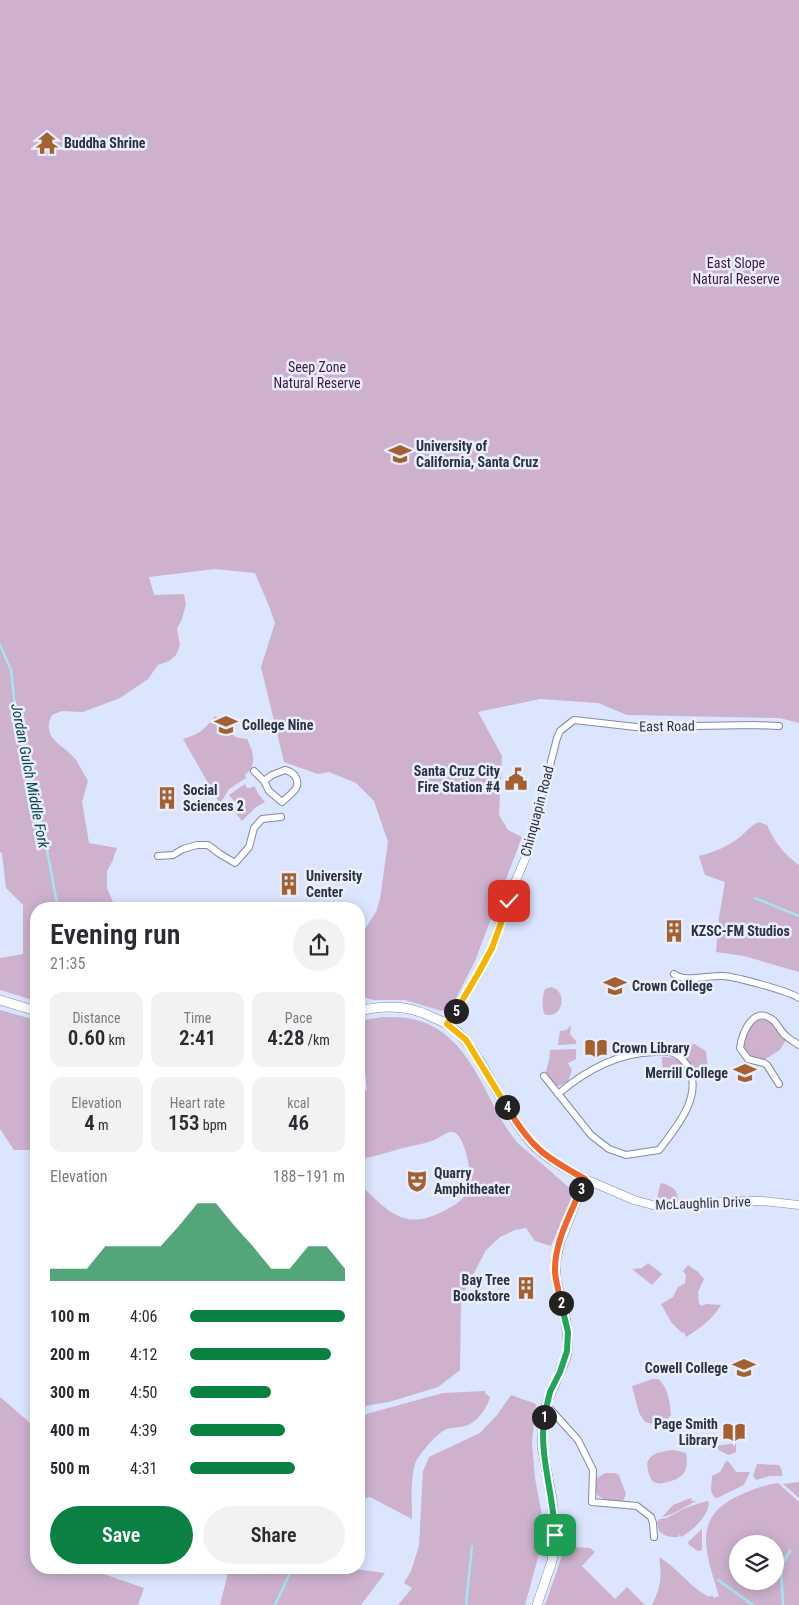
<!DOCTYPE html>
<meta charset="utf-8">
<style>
body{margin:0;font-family:"Roboto Condensed",sans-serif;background:#f2f2f3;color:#2b2b33;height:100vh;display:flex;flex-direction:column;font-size:19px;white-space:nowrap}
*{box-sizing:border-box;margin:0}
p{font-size:16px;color:#7c7c81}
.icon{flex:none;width:28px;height:28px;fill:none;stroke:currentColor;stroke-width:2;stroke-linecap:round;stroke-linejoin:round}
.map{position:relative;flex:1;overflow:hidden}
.side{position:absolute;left:30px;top:902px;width:335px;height:672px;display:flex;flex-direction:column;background:#fff;border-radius:20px;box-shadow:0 2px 12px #0003}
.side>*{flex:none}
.controls{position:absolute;left:729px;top:1535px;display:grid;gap:10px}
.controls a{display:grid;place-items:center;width:55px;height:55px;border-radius:50%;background:#fff;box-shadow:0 2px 12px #0003;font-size:25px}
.pin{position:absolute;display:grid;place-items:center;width:42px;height:42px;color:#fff;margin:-21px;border-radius:10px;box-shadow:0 2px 8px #0006}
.km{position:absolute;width:25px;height:25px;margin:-12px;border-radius:50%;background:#222;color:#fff;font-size:14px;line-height:25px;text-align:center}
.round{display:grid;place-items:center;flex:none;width:52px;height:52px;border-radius:26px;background:#f2f2f3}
.headline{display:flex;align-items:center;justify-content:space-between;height:85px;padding:0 20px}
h1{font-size:28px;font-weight:600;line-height:38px}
.metrics{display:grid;grid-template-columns:repeat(3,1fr);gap:8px;height:85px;padding:5px 20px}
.metrics div{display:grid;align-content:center;border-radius:12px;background:#f2f2f3;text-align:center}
.metrics b{font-size:21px;font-weight:600}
.metrics small{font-size:14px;font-weight:400}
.metrics p{font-size:14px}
.chart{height:140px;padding:10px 20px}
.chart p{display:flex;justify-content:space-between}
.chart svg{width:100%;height:90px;margin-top:5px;fill:#0b8043;opacity:.7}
.action{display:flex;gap:10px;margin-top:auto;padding:10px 20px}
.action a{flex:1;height:58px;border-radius:30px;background:#0b8043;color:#fff;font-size:20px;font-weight:600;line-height:58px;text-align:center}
.action a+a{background:#f2f2f3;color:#2b2b33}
ul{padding:0 20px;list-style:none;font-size:16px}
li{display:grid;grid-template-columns:80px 60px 1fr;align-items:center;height:38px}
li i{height:12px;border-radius:6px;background:#0b8043}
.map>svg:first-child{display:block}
.built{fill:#dbe5fe;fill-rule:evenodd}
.green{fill:#cdb1cd;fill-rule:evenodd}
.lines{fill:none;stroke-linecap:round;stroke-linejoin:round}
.stream{stroke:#a4e5f0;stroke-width:2.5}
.minor-casing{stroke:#7e8aa9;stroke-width:8}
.tertiary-casing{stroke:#7e8aa9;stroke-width:9}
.secondary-casing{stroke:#7e8aa9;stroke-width:10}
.minor{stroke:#fff;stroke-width:6}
.tertiary{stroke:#fff;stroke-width:8}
.secondary{stroke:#fff;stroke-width:9}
.split-1-casing{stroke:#fff;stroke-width:10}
.split-2-casing{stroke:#fff;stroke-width:10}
.split-3-casing{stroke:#fff;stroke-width:10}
.split-4-casing{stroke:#fff;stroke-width:10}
.split-5-casing{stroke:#fff;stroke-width:10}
.split-6-casing{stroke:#fff;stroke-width:10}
.split-1{stroke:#22a559;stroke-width:6}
.split-2{stroke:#22a559;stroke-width:6}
.split-3{stroke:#f0652b;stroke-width:6}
.split-4{stroke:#f0652b;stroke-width:6}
.split-5{stroke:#f5b400;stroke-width:6}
.split-6{stroke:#f5b400;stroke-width:6}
.labels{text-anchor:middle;stroke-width:5;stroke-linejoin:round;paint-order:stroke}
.poi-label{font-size:14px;font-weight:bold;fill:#2d323f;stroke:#e9effd;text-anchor:start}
.park-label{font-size:14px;fill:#431545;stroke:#e9effd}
.street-label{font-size:14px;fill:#2d323f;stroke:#e9effd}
.water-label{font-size:15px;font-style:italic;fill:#09454e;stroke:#e9effd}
</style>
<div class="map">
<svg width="799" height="1605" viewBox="0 0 799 1605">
<rect width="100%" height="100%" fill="#e9effd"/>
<path class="built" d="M0,0h799v1605h-799zM36,909h323v660h-323zM738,1544h37v37h-37z"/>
<path class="green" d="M0,0h799v723l-19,-5 -153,-3 -29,-12 -58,-4 -62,13 24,44 -3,59 9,15 14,7 -47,124 -21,41 -4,5 -8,4 -37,-11h-31l-12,-3 -3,-8v-51l17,-26 4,-13 8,-57 -14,-41 -18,-18 -27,-11 -11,2 -34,-12 -23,-95 14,-44 -6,-17 -14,-33 -40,-4 -66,8 5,18 30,-1 2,10 -4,15 -5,10 3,16 -4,10 -7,6 -11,4 -10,14 -28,19 -37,14 -21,-1 -10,4c-12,24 12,29 24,45 4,7 8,14 12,21l-6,21 7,41 28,5 -5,14 -5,9v17l9,21h-80v92l-36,-11v-32l23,-4v-49l-17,-17 -4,-35 -2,-1z
M215,716l12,6c7,14 3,15 20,17 6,12 11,26 -2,36l1,3 -17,11 -9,15 -37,-65c17,-5 21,-9 32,-23z
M245,784l2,4h3l4,-2 5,9 6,7 -9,5 -14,14 -12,-15 5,-4 -6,-7z
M759,822l8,3c6,15 18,31 32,40v107l-55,-16 -28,-4 3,-35 6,-35 -20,-7 -6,-19c16,-4 28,-9 41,-19 6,-5 11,-12 19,-15z
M551,987c2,1 6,2 7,4 7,6 4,29 -14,23 -2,-9 -2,-17 1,-25z
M0,1010l36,10v130h-22l-14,-21z
M382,1017c12,0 27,0 38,4 53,17 65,81 96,120 5,6 12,11 17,15 14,12 27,24 41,36l-23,54 -16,-5 -9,-13 -11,2 -15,7 -14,13 -25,48 -1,72 -22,17 -49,15 -30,5v-216l6,-2c26,26 42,41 79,22 7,-4 17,-9 21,-16 2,-5 5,-13 5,-18 0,-10 -6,-43 -17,-45 -6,-1 -12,5 -17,7 -10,5 -22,6 -33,9 -15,4 -29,9 -44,11v-68l8,-1 -5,-46h-3v-23z
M755,1020h14l17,20 -6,10 -16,10c-4,-1 -12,-1 -15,-4 -11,-8 -1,-29 6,-36z
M571,1026l-1,8 6,7v3l-18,1 2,-14 7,-1 1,-2z
M689,1043l5,1 12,7c1,10 4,19 -3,26h-8l-8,-18 -7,-6 1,-7z
M576,1049v10l-8,4 4,7 -4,12 -9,4 -6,-1 -8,-10c2,-8 5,-16 5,-25z
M662,1057c14,-1 20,4 26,16l-2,5h-23z
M660,1183c11,2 18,6 18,18h-22l4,-15z
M648,1263l14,11 -10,11 -20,-16 10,-1z
M688,1265l10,7 6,7 -6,13 1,12 3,2 4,-2 15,1c-8,14 -22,24 -35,32l-2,-5 -2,1 -11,-11 -10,-18 12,-7 5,-10 7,-4 1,-8 -3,-4z
M653,1379h5c10,7 12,24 13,36l-5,6 -7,4 -14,-3 -6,-9 -7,-27z
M485,1391v2l5,4c-3,11 -13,26 -25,29 -7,2 -17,1 -22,5 -8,5 -25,24 -28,33 -5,18 -3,37 -3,55l-42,-22 -11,3v-84l84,-23z
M511,1395l25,9 -4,38 3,36 10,54 -20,73h-127l14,-17 -8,-5 7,-12 8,-25 4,-75 6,-14 51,-24 17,-18z
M0,1397l36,31v141h59v2l49,17 -6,17h-138z
M736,1443v9l-7,3 -9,-4 -4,-5z
M674,1450l12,3c3,18 -2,25 -19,29 -6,2 -10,2 -15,-1 -12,-23 0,-29 22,-31z
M726,1461l3,1 7,10h14l-6,13 -27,13 -3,-1 -3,-6 1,-15 8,-4z
M757,1464l22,1c2,3 4,8 3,11h-12l-14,4 -3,-4z
M605,1473h10l4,2 7,19 -3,7c-10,1 -18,0 -26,-6l-2,-9 2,-8z
M799,1482v16l-16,-14z
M778,1483l21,19v103h-147c9,-18 10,-28 7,-48 19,11 31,31 51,40l2,-2 2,3 5,-2c-12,-40 -29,-78 19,-100 13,-6 26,-11 40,-13zM738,1544h37v37h-37z
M691,1498l1,3h5c-11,4 -26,16 -35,16l11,-12z
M707,1501l2,1c0,13 -16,29 -28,35l-1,-2 -2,1 1,1c-8,1 -15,-1 -20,-6l-2,-8 2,-4 8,-1 18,-10z
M702,1529v21l-4,1 -9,-6 -1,-3z
M573,1547l17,1 5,4 -13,14 33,33 12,-12 18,18h-100l17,-49 4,-5z
M229,1569h126l30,4 -24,32h-141z"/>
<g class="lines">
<path class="stream" d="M0,645l11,25 5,46 29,123 13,70
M755,898l44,18
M718,1580l35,25
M275,1605l17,-36
M466,1605l6,-59
M783,1605l-2,-39 9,-15"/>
<defs>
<path id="minor" d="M254,771l10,10 5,10 13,11c7,-7 21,-14 13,-26 -3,-4 -6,-5 -10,-6l-13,5 -8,6
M528,852l29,-114 3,-7 14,-11 62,7 118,-2 25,1
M158,856l15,-1 10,-6 14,-4h11l12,9 15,9 14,-16 5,-19 8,-9 19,-2
M674,974c10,9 35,1 49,2 14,1 65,15 76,22
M544,1076l47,59 18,14 17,6 33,-5c17,-22 46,-56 28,-85 -3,-4 -8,-10 -14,-12 -5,-2 -13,-1 -19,-1 -37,1 -68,18 -96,42
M779,1084l-12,-19 -3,-2 -16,-4 -8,-11c2,-15 14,-45 34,-27 4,4 7,11 12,15 4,4 9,6 13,9
M551,1410l27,30 15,30 -1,32 45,4 14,11 2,6 1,14"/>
<path id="tertiary" d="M447,1024l32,-51 13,-25 21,-61 15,-35
M585,1179l49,21 26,7 77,-6h26l36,4"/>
<path id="secondary" d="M0,1000l36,11
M359,1011c24,-6 49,-6 71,5 6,3 12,5 17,8 16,10 25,25 35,41 14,24 29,53 47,75 15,18 36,28 56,39l-25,63 -5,21 1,16 10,42 2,23 -2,14 -19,44 -4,25 -1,19 10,53 3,41 -3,21 -15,44"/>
</defs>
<use href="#minor" class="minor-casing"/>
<use href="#tertiary" class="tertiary-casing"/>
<use href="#secondary" class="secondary-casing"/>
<use href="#minor" class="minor"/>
<use href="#tertiary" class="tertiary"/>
<use href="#secondary" class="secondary"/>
</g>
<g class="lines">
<defs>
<path id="split-1" d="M544,1417c-5,40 10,78 11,118"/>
<path id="split-2" d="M544,1417l6,-25 10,-20 7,-21 1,-19 -7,-29"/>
<path id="split-3" d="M561,1303c-2,-10 -5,-21 -6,-31 -1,-29 15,-57 26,-83"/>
<path id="split-4" d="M507,1107c24,41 38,50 78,72l-4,10"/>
<path id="split-5" d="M456,1011l-9,13 19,16 41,67"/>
<path id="split-6" d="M456,1011l23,-39 13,-24 17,-47"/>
</defs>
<use href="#split-1" class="split-1-casing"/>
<use href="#split-2" class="split-2-casing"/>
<use href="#split-3" class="split-3-casing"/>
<use href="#split-4" class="split-4-casing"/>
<use href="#split-5" class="split-5-casing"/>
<use href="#split-6" class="split-6-casing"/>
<use href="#split-1" class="split-1"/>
<use href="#split-2" class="split-2"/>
<use href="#split-3" class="split-3"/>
<use href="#split-4" class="split-4"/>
<use href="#split-5" class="split-5"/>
<use href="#split-6" class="split-6"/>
</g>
<defs>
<symbol id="temple-bare" viewBox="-9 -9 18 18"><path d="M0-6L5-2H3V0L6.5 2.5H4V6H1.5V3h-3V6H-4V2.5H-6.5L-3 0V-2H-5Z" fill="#a56031" stroke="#e9effd" stroke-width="2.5" paint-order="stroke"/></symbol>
<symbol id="university-bare" viewBox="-9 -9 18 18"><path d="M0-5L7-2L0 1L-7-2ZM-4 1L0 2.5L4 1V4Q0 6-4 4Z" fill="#a56031" stroke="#e9effd" stroke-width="2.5" paint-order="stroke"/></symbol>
<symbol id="civic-bare" viewBox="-9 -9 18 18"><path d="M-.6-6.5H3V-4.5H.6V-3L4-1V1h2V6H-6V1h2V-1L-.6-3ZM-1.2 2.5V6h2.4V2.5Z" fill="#a56031" stroke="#e9effd" stroke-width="2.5" paint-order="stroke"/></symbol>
<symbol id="building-bare" viewBox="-9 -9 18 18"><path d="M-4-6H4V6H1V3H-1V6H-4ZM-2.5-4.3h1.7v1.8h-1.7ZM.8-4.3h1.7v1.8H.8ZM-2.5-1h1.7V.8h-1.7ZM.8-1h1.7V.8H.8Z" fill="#a56031" stroke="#e9effd" stroke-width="2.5" paint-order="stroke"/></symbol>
<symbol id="library-bare" viewBox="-9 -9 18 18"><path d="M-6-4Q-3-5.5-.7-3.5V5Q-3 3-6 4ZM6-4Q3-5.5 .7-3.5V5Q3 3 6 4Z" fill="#a56031" stroke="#e9effd" stroke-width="2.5" paint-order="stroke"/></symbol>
<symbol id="theatre-bare" viewBox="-9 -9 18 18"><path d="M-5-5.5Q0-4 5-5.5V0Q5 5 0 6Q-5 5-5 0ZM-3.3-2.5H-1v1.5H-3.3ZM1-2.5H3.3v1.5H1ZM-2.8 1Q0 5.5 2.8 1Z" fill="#a56031" stroke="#e9effd" stroke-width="2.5" paint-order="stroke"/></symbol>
</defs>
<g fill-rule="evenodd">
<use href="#temple-bare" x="31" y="127" width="32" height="32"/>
<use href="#university-bare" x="384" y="438" width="32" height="32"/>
<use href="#university-bare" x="210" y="709" width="32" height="32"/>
<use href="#civic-bare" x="500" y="763" width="32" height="32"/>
<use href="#building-bare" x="151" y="782" width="32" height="32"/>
<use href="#building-bare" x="273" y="868" width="32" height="32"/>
<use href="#building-bare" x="658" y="915" width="32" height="32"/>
<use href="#university-bare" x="599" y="970" width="32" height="32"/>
<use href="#library-bare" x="580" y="1032" width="32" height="32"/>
<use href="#university-bare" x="729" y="1057" width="32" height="32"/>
<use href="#theatre-bare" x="401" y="1165" width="32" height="32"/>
<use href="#building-bare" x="510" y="1272" width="32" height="32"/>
<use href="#university-bare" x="728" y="1352" width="32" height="32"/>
<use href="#library-bare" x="718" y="1416" width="32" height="32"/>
</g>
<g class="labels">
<g class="poi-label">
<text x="64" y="148">Buddha Shrine</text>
<text x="416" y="451">University of<tspan x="416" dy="16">California, Santa Cruz</tspan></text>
<text x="242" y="730">College Nine</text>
<text x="500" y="776" text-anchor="end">Santa Cruz City<tspan x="500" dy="16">Fire Station #4</tspan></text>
<text x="183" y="795">Social<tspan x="183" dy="16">Sciences 2</tspan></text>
<text x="306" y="881">University<tspan x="306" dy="16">Center</tspan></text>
<text x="691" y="936">KZSC-FM Studios</text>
<text x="632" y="991">Crown College</text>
<text x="612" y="1053">Crown Library</text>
<text x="728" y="1078" text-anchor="end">Merrill College</text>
<text x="434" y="1178">Quarry<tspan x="434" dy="16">Amphitheater</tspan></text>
<text x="510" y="1285" text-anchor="end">Bay Tree<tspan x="510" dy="16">Bookstore</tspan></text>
<text x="728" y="1373" text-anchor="end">Cowell College</text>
<text x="718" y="1429" text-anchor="end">Page Smith<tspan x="718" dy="16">Library</tspan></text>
</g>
<g class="park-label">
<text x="736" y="268">East Slope<tspan x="736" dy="16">Natural Reserve</tspan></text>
<text x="317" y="372">Seep Zone<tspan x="317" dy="16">Natural Reserve</tspan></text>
</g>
<g class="street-label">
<text transform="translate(667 726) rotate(-1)" y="5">East Road</text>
<text transform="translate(537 811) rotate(-75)" y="5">Chinquapin Road</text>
<text transform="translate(703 1203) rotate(-2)" y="5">McLaughlin Drive</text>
</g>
<g class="water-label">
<text transform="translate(30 776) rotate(79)" y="5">Jordan Gulch Middle Fork</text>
</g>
</g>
</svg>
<div class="controls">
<a><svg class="icon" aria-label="layers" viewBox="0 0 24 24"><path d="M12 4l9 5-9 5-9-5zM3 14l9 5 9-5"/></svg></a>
</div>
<div class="pin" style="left:555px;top:1535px;background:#1e9e55"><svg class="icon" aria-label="arrive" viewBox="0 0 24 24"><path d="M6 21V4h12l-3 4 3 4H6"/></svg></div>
<div class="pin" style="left:509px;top:901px;background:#d93025"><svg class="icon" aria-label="check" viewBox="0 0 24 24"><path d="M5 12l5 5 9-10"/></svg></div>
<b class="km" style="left:544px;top:1417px">1</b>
<b class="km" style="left:561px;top:1303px">2</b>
<b class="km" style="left:581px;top:1189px">3</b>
<b class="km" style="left:507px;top:1107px">4</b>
<b class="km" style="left:456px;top:1011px">5</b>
<section class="side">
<div class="headline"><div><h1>Evening run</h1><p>21:35</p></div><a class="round"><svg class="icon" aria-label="share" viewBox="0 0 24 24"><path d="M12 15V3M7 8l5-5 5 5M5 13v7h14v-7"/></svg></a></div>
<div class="metrics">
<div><p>Distance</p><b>0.60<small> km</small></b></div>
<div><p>Time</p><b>2:41</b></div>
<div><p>Pace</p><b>4:28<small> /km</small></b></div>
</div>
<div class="metrics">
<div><p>Elevation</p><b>4<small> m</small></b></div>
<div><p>Heart rate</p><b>153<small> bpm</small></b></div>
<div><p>kcal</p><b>46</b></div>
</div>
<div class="chart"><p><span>Elevation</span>188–191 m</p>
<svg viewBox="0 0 160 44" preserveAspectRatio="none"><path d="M0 44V38L10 38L20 38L30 27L40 27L50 27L60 27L70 17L80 6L90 6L100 17L110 27L120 38L130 38L140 27L150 27L160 38V44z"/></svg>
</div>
<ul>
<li><b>100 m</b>4:06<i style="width:100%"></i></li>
<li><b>200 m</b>4:12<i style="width:91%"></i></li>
<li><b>300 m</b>4:50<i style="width:52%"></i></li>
<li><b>400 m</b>4:39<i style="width:61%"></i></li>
<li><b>500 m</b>4:31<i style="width:68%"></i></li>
</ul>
<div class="action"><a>Save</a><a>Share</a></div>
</section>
</div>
